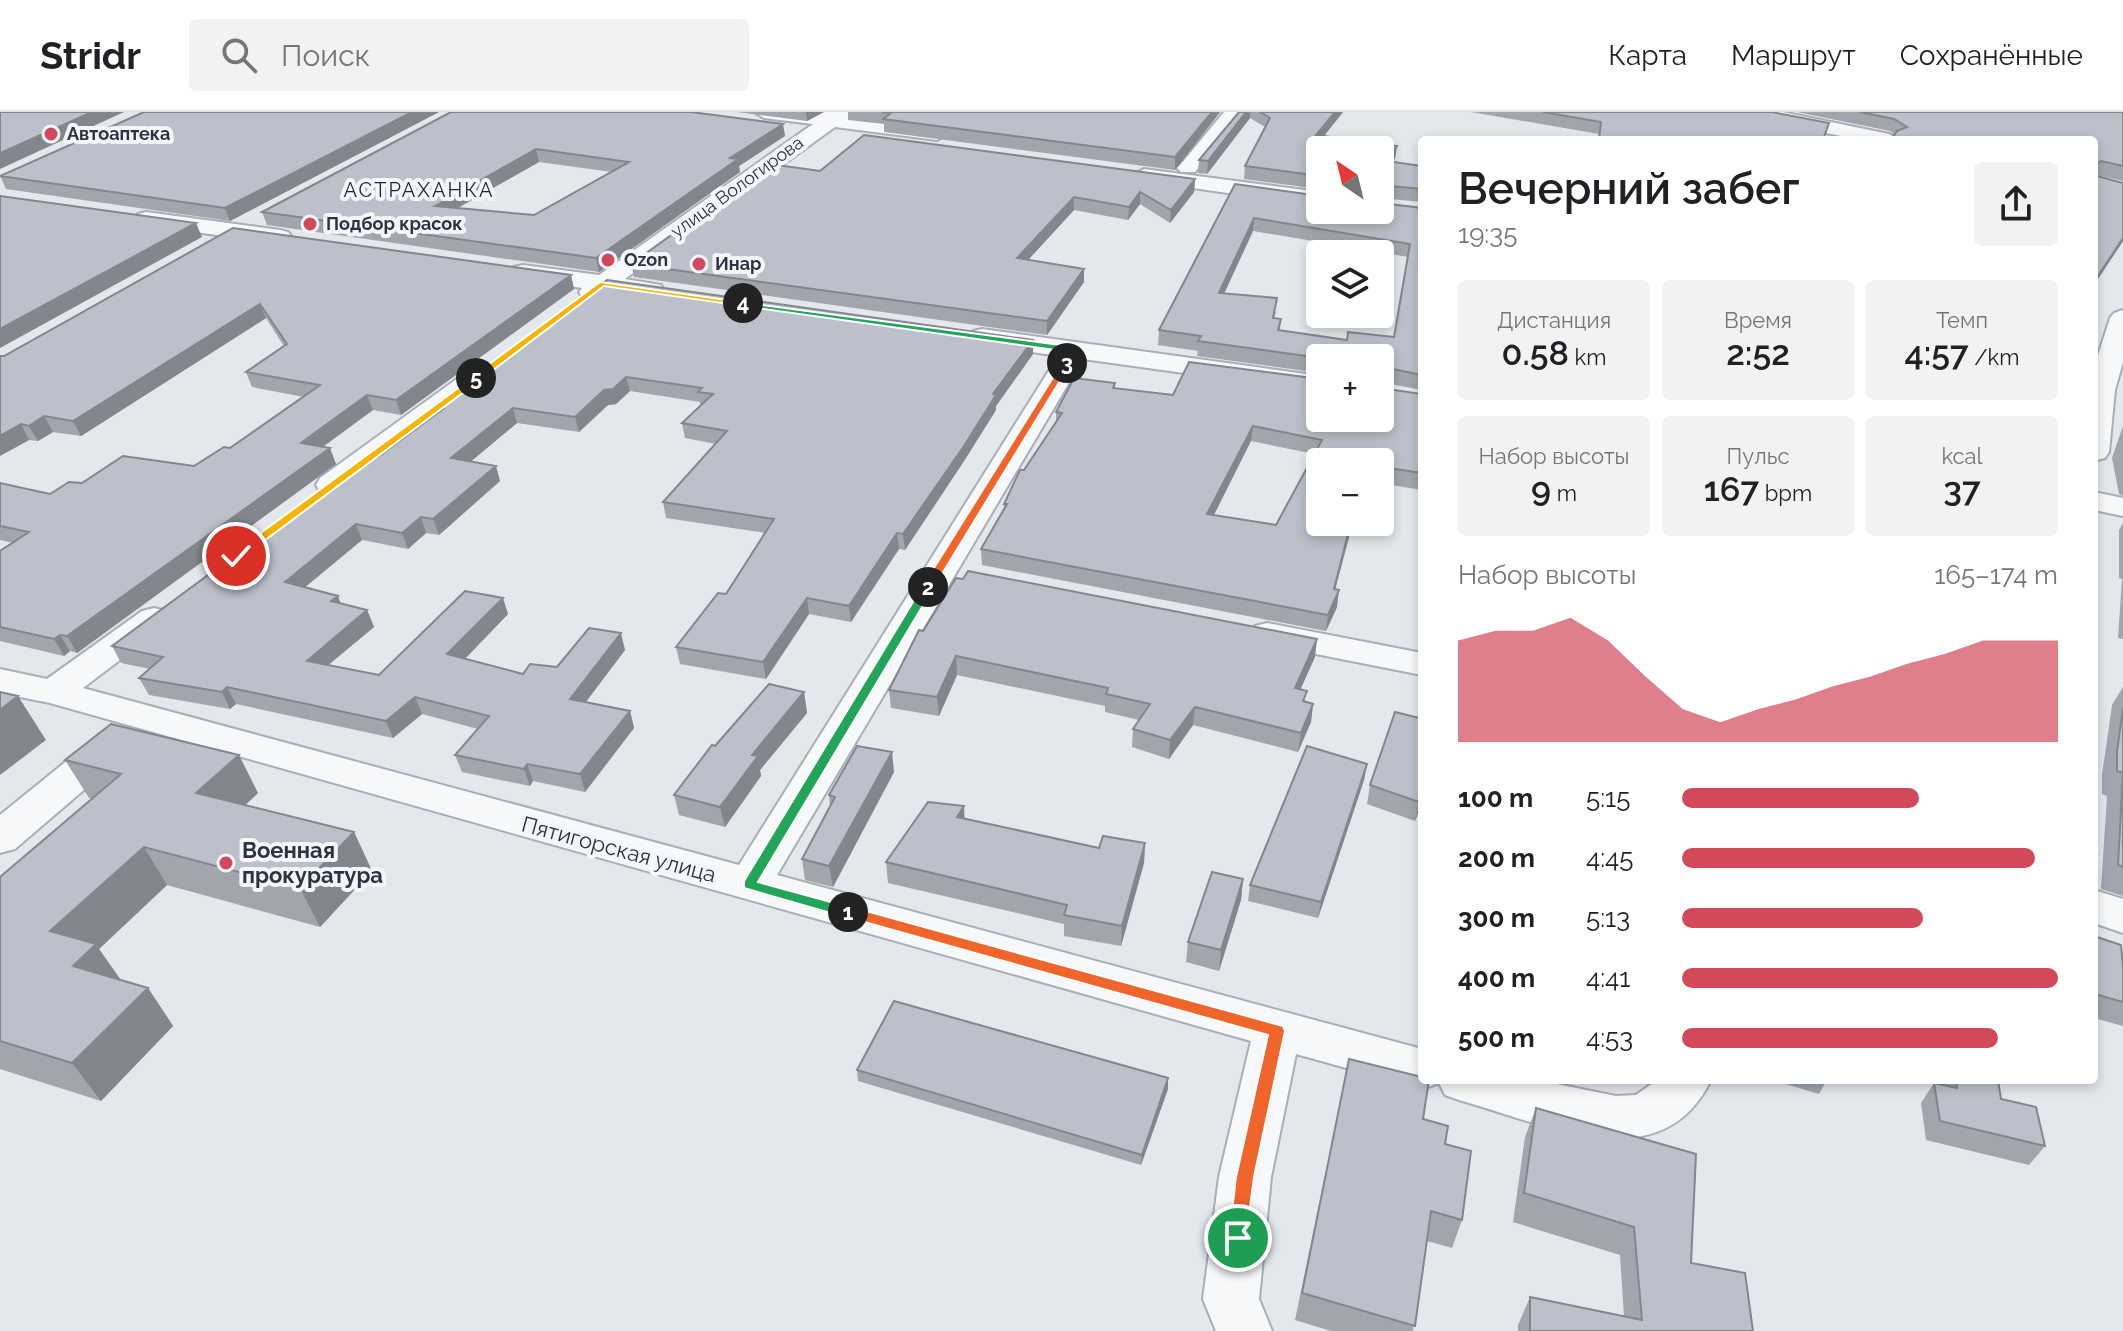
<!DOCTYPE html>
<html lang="ru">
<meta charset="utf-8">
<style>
body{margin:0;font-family:Raleway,sans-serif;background:#f2f2f2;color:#202124;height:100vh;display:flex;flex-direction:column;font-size:30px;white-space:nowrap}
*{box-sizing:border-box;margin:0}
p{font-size:26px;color:#757577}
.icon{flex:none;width:44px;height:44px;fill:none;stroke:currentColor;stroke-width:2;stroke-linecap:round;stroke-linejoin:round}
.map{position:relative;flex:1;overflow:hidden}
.panel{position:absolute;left:1418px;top:24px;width:680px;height:948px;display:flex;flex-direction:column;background:#fff;border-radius:8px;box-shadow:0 4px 12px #0003}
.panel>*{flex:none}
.needle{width:52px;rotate:325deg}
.fabs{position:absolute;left:1306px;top:24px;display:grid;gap:16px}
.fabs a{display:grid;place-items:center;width:88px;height:88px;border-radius:8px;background:#fff;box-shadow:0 4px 12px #0003;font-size:40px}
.pin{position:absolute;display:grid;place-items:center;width:68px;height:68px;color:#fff;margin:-34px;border:4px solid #fff;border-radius:50%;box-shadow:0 2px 8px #0007}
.km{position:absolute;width:40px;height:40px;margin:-20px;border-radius:50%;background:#222;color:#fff;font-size:22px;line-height:40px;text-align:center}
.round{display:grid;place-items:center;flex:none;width:84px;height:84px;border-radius:8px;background:#f2f2f2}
.overview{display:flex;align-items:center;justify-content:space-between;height:136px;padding:0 40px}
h1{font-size:44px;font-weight:600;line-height:60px}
.figures{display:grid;grid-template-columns:repeat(3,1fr);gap:12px;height:136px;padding:8px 40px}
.figures div{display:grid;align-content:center;border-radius:8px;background:#f2f2f2;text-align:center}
.figures b{font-size:34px;font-weight:600}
.figures small{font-size:22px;font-weight:400}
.figures p{font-size:22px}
.chart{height:224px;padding:16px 40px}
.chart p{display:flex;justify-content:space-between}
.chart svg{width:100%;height:144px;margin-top:8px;fill:#d1495b;opacity:.7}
ul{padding:0 40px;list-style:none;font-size:26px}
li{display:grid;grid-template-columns:128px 96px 1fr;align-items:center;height:60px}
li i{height:20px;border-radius:10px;background:#d1495b}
header{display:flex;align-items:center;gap:48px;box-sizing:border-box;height:112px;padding:0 40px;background:#fff;border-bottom:2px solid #e0e0e0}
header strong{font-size:38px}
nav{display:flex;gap:44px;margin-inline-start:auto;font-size:28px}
.search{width:560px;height:72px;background:#f2f2f2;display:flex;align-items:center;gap:20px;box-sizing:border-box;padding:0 28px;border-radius:8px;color:#757577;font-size:30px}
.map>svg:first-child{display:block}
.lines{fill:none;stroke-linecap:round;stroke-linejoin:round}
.minor-casing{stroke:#a9aeb7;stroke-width:4}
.minor{fill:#f7f8fa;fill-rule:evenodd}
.wall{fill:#a1a5ae;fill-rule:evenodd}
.shaded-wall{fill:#83868d}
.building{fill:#bbc0ca;stroke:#83868d;stroke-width:2;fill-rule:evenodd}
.split-1{fill:#f0652b;stroke:#fff;stroke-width:2}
.split-2{fill:#22a559;stroke:#fff;stroke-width:2}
.split-3{fill:#f0652b;stroke:#fff;stroke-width:2}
.split-4{fill:#22a559;stroke:#fff;stroke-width:2}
.split-5{fill:#f5b400;stroke:#fff;stroke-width:2}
.split-6{fill:#f5b400;stroke:#fff;stroke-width:2}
.poi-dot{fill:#d1495b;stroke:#f4f6f9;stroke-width:3}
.labels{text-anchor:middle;stroke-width:8;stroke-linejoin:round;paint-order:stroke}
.far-poi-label{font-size:18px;font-weight:bold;fill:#2b3445;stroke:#f4f6f9;text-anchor:start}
.far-street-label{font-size:18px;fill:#2b3445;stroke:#f4f6f9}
.far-neighbourhood-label{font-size:20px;letter-spacing:2px;fill:#1d2536;stroke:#f4f6f9}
.street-label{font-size:22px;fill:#2b3445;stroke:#f4f6f9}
.poi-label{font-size:22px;font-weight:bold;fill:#2b3445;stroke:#f4f6f9;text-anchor:start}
</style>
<header>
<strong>Stridr</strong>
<div class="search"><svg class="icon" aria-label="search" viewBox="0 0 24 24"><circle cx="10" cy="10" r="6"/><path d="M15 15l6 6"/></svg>Поиск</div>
<nav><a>Карта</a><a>Маршрут</a><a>Сохранённые</a></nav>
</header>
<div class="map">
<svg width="2123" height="1219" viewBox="0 0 2123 1219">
<rect width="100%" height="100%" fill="#e4e7ec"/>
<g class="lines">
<defs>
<path id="minor" d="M754,0h99l-4,5 88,11 10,6 -10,6 -102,-13 -210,152 36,6 3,5 -3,5c-17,5 -38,-8 -54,-3 -10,3 -12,8 -25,5l-3,-5 3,-4 -59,-9 -9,-2 -3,-5 3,-5 9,-2 76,10 214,-151 -49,-6z
M1224,0h20l-49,60h-14l-4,-4 4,-4z
M1744,0h38l107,22 10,6h-39l-106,-22z
M1144,57l176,23v14l-184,-26 -3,-5z
M146,100l134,18 8,2 4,5 -4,5 -8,2 -142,-20 -3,-5 3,-5z
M2123,198v52l-8,28 -6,62 -4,6 -11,3v-93l16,-50 4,-5z
M982,217l338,47v16l-237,-33 -306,516 645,174v31h115l79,16 20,-1 21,-15h54c-50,103 -168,43 -249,21l-17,-6 -6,-12 -17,6 -126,-35 -25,123 -12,122 13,32h-56l-13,-32 16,-122 32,-136 -1201,-338 -50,-10v-24l47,10 95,-68 12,-3 12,3 5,7 -5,7 -83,63 656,177 319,-509 -85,-13 -4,-6 4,-6z
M475,259l10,2 4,6 -4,6 -143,107 -11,2 -11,-2 -4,-7 4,-7 145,-105z
M2094,380l29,6v18l-29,-6z
M1267,511l155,30v22l-167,-33 -6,-8 6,-8z
M114,618l14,4 5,9 -5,9 -113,97 -15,4v-38l100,-81z
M2094,778l29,9v34l-29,-10z"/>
</defs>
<use href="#minor" class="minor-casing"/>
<use href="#minor" class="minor"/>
</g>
<path class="wall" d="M144,0h295l-209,109 -224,-32 -6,-13z
M451,0l334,24 -46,30 1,6 -141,100 -332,-47 -5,-13zM539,50l73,10 -78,43 -76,-7z
M737,0h87l-17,9z
M848,0h372l-45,58 -291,-38v-8l-36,-4z
M1239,0h104l-19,24 73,10 -2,12 -2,4 29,4v36l-42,-4v-48h-60v39l-76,-10 1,-13 20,-39 -15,-9 -43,56 -9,-1 1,-13z
M1471,0h301l51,28h-225l1,-6z
M1797,0h326v69l-26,-6v1l26,7v58l-29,44v-145l-199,-5 -5,-4z
M820,59l375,8 -1,13 -24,31 -30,-19 -12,16 -54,-10 -46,50 56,22 -37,53 -413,-58 -3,-13z
M1235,72l187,24v182l-42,-8v-24h-60v15l-123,-17 1,-5 -40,-6 1,-15zM1253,119l155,26 -14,80 -47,3 -67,-10 1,-11 -7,-1 2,-6 -52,-19z
M233,116l338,47 3,14 -173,126 -28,-5 -50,37 13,17 -259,189 -7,-2 -6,5 -64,-15v-90l13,-8 -13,-3v-57l50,11 32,-11 112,-17 36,-18 74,-51 -52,-10 -6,-15 38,-26 -18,-28 -185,118 -28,-4 -15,9 -9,-1 -29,16 4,-100z
M607,168l426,74 -37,52v4l-32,51 -59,89 -6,-1 -48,73 -42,-8 -43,65 -86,-15 -4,-17 50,-53 39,-61 -99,-15 -3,-16 53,-58 -31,-6 -3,-15 18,-18v-3l-70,-11 -14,13 -8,1 -29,27 -62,-9 -47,39 30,19 -61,54 -13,-2 -18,16 -46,-9 -57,47 36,17 26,6 7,17 -46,38 51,10 129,-61 -43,45 58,15 34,-7 68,-17 -39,52 44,9 4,17 -49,64 -52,-11 -3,5 -68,-14 -7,-17 23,-26 -56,-15 -29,24 -157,-34 -6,5 -81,-14 -10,-17 11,-9 -29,-6 -9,-17 325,-232 -2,-6z
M1115,271v5l58,7 207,-7 42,6v96l-42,-7v-21l-60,60h33l-18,67 2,18 -11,24 -344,-66 -1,-16 23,-39v-6l52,-83v-9zM1251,329l63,13 -38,71 -63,-10z
M2123,314v70l-4,-2 -7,-36z
M2123,411v116l-5,-1 4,-59 -3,-1v-48z
M919,518l396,27 -15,32 6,13 7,2 -2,18 -13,30 -105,-27 -24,34 -37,-12 1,-18 6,-9 -34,-8v-6l-148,-31 -18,41 -48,-8 -2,-18z
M2123,575v209l-22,-7 6,-93 -5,-2v-19l10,-70z
M804,580l3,21 -47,57 1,6 -36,51 -46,-12 -5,-20 41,-49z
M1422,596v94l-7,19 -48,-17 3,-19 49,-67z
M65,648l193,33 -13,12 109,27 18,39 -52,56 -153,-42 -68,64 22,31 27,8 25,38 -72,75 -101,-32v-192l92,-78 -3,-1z
M1367,652l-3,16 -46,138 -70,-17 2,-16z
M894,660l-61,115 -28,-7 -3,-21 28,-53 -1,-11z
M965,707l134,29 46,-5 -1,20 -23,83 -57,-10v-12l-176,-41 -2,-21z
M1243,767l-2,21 -22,71 -33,-9 2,-20z
M2094,824l29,30v60l-29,-8z
M857,958l311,19 -27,76 -283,-84z
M1772,968h55l-8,14z
M1940,968h58l3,19 44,47 -16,19 -103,-25 -5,-37 13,-20 7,1z
M1343,977l102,55 17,76 -10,28 -25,-7 -14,90h-82l-36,-11z
M1536,996l155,155 62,68h-235v-6l12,-28 94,19 -4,-61 -107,-33 12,-85z"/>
<path class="shaded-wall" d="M92,0h32l-124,57v-16z
M412,0h27l-209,109 -5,-13z
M806,0h18l-17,9z
M1212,0h8l-45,58v-13z
M1246,0h4v6l-43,56 1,-13z
M1335,0h8l-28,35 1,-12z
M783,12l2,12 -46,30 1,6 -141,100 -3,-14 134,-100z
M1397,34l-2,12 -10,16 2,-13z
M536,37l3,13 -101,57 -3,-13z
M1195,67l-1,13 -24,31 1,-13z
M1140,80v12l-12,16 1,-13z
M1074,85v13l-57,62v-14z
M1254,106l-1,13 -35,76 1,-14z
M196,111l6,14 -202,111v-19z
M2123,126v3l-29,44v-3z
M1084,157v13l-37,53v-14z
M571,163l3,14 -173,126 -5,-15z
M260,192l6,14 -185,118 -8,-15z
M1033,228v14l-37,52v4l-32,51 -59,89 -2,-16 90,-140z
M626,265l4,14 -14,13 -8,1 -29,27 -4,-15 29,-27z
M367,283l6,15 -66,48 -6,-15z
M513,296l4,15 -61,51 -5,-16z
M44,304l9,16 -15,9 -9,-15z
M21,312l8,16 -29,16v-20z
M1253,314l-2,15 -45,90 1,-17z
M330,336l6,16 -259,189 -10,-17z
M496,354l4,15 -61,54 -6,-16z
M421,405l5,16 -18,16 -6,-16z
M1351,410h2l-22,83 3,-16z
M356,412l6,16 -70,58 -7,-16z
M897,421l2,16 -48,73 -2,-16z
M1339,478l-2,17 -11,24 2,-16z
M338,484l6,17 -13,-12z
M503,486l5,16 -55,57 -6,-17z
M807,486l2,16 -43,65 -3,-17z
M367,498l7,17 -60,50 -7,-16z
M621,521l4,17 -50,66 -5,-17z
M60,523l10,16 -6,5 -10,-17z
M1317,527l-2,18 -22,49 2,-18z
M956,544l1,19 -18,41 -2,-19z
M227,575l9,17 -6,5 -8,-17z
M804,580l3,21 -47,57 1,6 -36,51 -5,-20 32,-52z
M18,584l28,44 -46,35v-65z
M415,585l7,17 -29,24 -7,-17z
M1313,592l-2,18 -13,30 3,-19z
M1195,595l-2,18 -24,34 1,-19z
M630,599l4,17 -49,64 -5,-18z
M892,640l2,20 -61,115 -4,-21z
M239,643l19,38 -40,38 -22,-38z
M527,652l6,17 -3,5 -6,-17z
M1367,652l-3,16 -46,138 3,-16z
M1422,682v8l-7,19 4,-19z
M964,694l1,20 -8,-9z
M354,720l18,39 -52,56 -20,-39z
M1145,731l-1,20 -23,83 1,-20z
M144,735l23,38 -68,64 23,33 -22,22 -50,-73z
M1243,767l-2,21 -22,71 2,-21z
M148,876l25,38 -72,75 -29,-38z
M1168,966v11l-27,76 1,-10z"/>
<path class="building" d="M0,0h92l-92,41z
M144,0h268l-187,96 -225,-32z
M451,0h240l92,12 -53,34 8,1 -142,99 -334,-46zM536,37l93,13 -95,53 -99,-9z
M882,0h330l-37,45 -292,-38 8,-6z
M1239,0h7l-38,49 -9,-1z
M1260,0h75l-19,23 81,11 -10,15 35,5v23l-42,-4v-35h-60v26l-75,-10 25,-48z
M1543,0h229l57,11 -6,17h-224l2,-18z
M1860,0h263v54l-22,-5 -4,3v12l26,7v55l-29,44v-142h-203l6,-9 10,-4 -13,-8z
M864,23l331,44 -24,31 -31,-18 -11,15 -55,-10 -57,61 67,11 -37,52 -416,-57 139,-100 50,7z
M1235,72l85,12v14h60v-7l42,5v167l-39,-8 -3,3v-12h-59l-123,-17 3,-5 -42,-6zM1254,106l156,26 -16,93 -46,-5 -1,8 -69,-10 3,-11 -8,-1 4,-20 -58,-5z
M0,84l196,27 -196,106z
M233,116l338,47 -175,125 -29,-5 -66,48 29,5 -263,188 -7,-1 -6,4 -54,-12v-76l29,-19 -29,-6v-43l50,11 19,-12 13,1 41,-27 71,10 30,-19 6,1 90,-63 -74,-13 41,-28 -27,-40 -187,117 -29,-5 -15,10 -8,-2 -21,12v-80h4z
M607,168l426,60 -40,54 3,1 -32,51 -61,88 -6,-1 -48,73 -42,-8 -44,64 -87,-15 42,-54 8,1 48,-75 -111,-17 64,-71 -45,-8 31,-29 -15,-2 4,-4 -76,-11 -13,12 -9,1 -29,27 -62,-9 -62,50 45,8 -63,53 -12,-2 -19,16 -46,-9 -71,58 53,14 -7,5 36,9 -60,51 72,14 86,-84 38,7 -56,56 76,20 7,-10 27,3 32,-39 32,5 -51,66 60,12 -50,63 -53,-10 -3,5 -69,-14 34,-39 -74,-19 -29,24 -159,-34 -5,5 -83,-14 24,-21 -51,-11 258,-191 8,2 65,-48 -8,-1z
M1189,250l131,17v39h60v-34v4l42,6v79l-40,-6 -2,3v-8h-60v60h31l-17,67 5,1 -11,25 -347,-66 26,-45h-3l16,-34h4l38,-57 -6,-1 18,-34 41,5 -2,5 60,7zM1253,314l69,14 -46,85 -69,-11z
M968,459l349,68 -22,49 12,3 -4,10 10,3 -12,29 -106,-26 -25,33 -37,-11 17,-25 -44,-10 2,-6 -152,-32 -19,41 -48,-7 30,-60 4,1 33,-53 7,1z
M769,572l35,8 -52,63 6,1 -38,51 -46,-12 38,-50 3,1z
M0,580l18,4 -18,14z
M1422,596v86l-3,8 -49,-17 25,-73 24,6z
M2123,596v65l-6,-2v-20z
M111,612l128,31 -43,38 158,39 -54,56 -156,-41 -94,84 46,13 -23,22 75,22 -76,75 -72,-22v-164l121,-103 -56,-14z
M857,634l35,6 -63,114 -27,-7 33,-62 -6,-2z
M1307,634l60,18 -46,138 -71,-17z
M2123,661v94l-5,-2z
M928,690l36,4 -7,11 142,31 4,-12 42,7 -23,83 -58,-11 3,-10 -181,-43z
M1212,760l31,7 -22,71 -33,-8z
M2094,824l27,9 2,21v36l-28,-8 -1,29z
M894,889l274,77 -26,77 -285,-85z
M1349,947l73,18v3h7l-6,39 25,7 -3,18 26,7 -9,69 -31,-9 -16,115 -113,-33z
M1956,968h42l3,19 35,8 9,39 -105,-25 -6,-38 23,5z
M1536,996l160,46 -5,109 54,10 8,58h-223v-34l112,23 -8,-93 -110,-34z"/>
<path class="split-1" d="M848,794l435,120 2,5 -31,146 -9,67 -7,2 -6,-2 -3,-6 7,-61 32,-142 -425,-119 -3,-4z"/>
<path class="split-2" d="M928,472l6,3 -176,295 95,26v8l-5,2 -104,-30v-7l178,-294z"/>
<path class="split-3" d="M1067,248l4,3 -137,224 -10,3 -2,-3 140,-224z"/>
<path class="split-4" d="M740,190l335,45 4,3 -12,15 -5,-2 7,-11 -326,-46z"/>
<path class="split-5" d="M600,170l148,21 -5,3 -139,-20 -124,94h-7v-4z"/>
<path class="split-6" d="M476,263l4,5 -240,179h-8v-5z"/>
<g class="poi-dot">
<circle cx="51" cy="22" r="8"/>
<circle cx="310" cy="112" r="8"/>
<circle cx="608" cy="148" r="8"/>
<circle cx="699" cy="152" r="8"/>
<circle cx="226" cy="751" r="8"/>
</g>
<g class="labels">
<g class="far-poi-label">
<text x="67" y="28">Автоаптека</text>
<text x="326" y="118">Подбор красок</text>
<text x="624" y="154">Ozon</text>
<text x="715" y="158">Инар</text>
</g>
<g class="far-street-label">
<text transform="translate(737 75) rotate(-36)" y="6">улица Вологирова</text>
</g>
<g class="far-neighbourhood-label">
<text x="419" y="85">АСТРАХАНКА</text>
</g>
<g class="street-label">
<text transform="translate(619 737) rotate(15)" y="8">Пятигорская улица</text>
</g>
<g class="poi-label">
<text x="242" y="746">Военная<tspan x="242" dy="25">прокуратура</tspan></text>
</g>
</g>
</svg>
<div class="fabs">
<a><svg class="needle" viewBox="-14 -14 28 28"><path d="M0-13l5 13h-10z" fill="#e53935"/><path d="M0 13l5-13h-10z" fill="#757577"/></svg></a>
<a><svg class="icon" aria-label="layers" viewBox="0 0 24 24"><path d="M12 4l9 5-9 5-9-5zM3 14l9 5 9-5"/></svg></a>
<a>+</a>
<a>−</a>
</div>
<div class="pin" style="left:1238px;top:1126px;background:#1e9e55"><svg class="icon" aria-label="arrive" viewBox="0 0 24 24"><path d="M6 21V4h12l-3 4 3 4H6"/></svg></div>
<div class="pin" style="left:236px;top:444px;background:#d93025"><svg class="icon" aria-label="check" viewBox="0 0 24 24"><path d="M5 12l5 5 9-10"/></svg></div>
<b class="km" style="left:848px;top:800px">1</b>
<b class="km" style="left:928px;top:475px">2</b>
<b class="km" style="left:1067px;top:251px">3</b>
<b class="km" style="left:743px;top:191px">4</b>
<b class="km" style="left:476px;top:266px">5</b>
<section class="panel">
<div class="overview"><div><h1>Вечерний забег</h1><p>19:35</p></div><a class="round"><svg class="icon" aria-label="share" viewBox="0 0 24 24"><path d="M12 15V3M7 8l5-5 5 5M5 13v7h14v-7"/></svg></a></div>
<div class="figures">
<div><p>Дистанция</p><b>0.58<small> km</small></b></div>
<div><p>Время</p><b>2:52</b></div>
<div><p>Темп</p><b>4:57<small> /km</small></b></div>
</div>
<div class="figures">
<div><p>Набор высоты</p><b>9<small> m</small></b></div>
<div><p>Пульс</p><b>167<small> bpm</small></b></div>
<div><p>kcal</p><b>37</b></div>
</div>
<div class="chart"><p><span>Набор высоты</span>165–174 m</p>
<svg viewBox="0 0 160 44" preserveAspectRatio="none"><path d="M0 44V13L10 10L20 10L30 6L40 13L50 24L60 34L70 38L80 34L90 31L100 27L110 24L120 20L130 17L140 13L150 13L160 13V44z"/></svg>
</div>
<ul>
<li><b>100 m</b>5:15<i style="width:63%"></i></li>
<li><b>200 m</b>4:45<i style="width:94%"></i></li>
<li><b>300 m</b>5:13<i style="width:64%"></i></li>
<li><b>400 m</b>4:41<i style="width:100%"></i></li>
<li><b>500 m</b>4:53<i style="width:84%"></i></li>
</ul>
</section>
</div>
